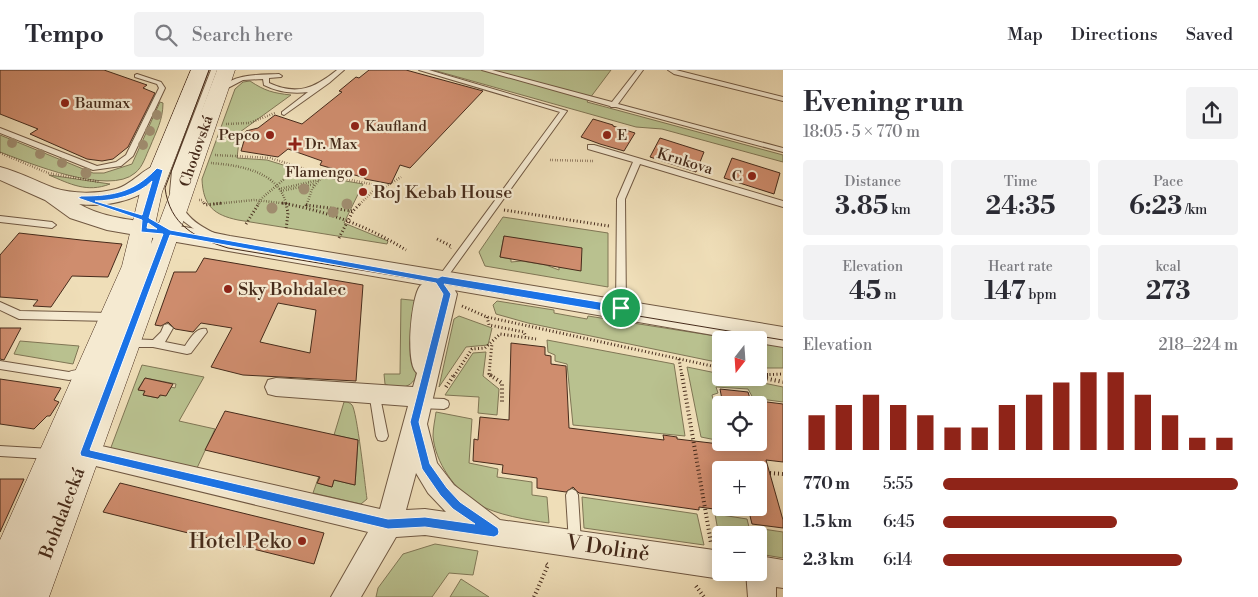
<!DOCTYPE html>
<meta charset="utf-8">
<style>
body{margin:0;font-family:"Libre Bodoni",serif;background:#f2f2f3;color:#2b2b33;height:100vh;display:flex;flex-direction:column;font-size:19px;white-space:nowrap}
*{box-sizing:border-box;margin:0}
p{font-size:16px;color:#7c7c81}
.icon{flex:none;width:28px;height:28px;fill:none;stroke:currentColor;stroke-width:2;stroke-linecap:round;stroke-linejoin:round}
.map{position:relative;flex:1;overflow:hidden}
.drawer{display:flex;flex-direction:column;background:#fff;width:475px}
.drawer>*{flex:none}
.needle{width:32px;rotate:197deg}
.controls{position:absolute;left:712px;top:261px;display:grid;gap:10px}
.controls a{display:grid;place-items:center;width:55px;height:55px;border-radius:5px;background:#fff;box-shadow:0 2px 12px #0003;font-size:25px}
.pin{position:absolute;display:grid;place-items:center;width:42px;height:42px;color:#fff;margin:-21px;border:2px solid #fff;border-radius:50%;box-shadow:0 1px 5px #0007}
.round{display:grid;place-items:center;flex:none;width:52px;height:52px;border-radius:5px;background:#f2f2f3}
.overview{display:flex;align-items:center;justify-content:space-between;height:85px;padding:0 20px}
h1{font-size:28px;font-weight:800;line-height:38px}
.metrics{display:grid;grid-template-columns:repeat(3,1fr);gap:8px;height:85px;padding:5px 20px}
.metrics div{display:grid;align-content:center;border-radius:5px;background:#f2f2f3;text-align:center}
.metrics b{font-size:25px;font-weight:800}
.metrics small{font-size:14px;font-weight:400}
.metrics p{font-size:14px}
.chart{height:140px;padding:10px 20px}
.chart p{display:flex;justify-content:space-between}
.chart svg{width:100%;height:90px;margin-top:5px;stroke:#8f2418;stroke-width:6}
ul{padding:0 20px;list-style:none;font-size:16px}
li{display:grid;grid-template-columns:80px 60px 1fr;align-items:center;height:38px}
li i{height:12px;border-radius:6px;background:#8f2418}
header{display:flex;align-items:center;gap:30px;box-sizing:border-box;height:70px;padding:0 25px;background:#fff;border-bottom:1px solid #e1e1e2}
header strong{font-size:24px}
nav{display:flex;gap:28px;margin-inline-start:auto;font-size:18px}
.search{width:350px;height:45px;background:#f2f2f3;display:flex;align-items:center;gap:12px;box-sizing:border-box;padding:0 18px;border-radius:5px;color:#7c7c81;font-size:19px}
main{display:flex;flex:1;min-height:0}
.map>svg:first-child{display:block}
.green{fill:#b9c18f;stroke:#807655;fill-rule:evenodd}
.building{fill:#cf8d6e;stroke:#462b1b;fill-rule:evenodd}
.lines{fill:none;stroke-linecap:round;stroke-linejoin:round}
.service-casing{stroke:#705842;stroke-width:2}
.minor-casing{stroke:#705842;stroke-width:2}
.tertiary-casing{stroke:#705842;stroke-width:2}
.secondary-casing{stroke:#462b1b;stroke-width:1}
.path-far2{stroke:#462b1b;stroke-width:2.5;stroke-dasharray:0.5 2;stroke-linecap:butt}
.path-far1{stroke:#462b1b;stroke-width:3;stroke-dasharray:1 2.5;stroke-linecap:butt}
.path{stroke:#462b1b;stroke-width:4;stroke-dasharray:1 3;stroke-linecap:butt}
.service{fill:#f5ead1;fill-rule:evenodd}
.minor{fill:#f5ead1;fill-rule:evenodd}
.tertiary{fill:#f5ead1;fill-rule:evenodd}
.secondary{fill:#f5ead1;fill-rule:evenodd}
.tram{stroke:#462b1b;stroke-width:1}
.tree{fill:#9f8c6e}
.route{fill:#1a73e8;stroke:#fff;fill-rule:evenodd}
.poi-dot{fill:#8f2418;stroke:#f5ead1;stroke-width:2}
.labels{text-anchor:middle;stroke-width:4.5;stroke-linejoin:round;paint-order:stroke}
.far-poi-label{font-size:15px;fill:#462b1b;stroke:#f5ead1;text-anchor:start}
.far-street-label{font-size:15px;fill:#462b1b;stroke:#f5ead1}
.poi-label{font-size:18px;fill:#462b1b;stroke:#f5ead1;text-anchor:start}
.street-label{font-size:18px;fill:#462b1b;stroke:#f5ead1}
.near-poi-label{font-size:21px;fill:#462b1b;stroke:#f5ead1;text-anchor:end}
.near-street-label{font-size:21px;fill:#462b1b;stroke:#f5ead1}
</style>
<header>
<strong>Tempo</strong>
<div class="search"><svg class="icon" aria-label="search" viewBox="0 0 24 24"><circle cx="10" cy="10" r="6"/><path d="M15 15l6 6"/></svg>Search here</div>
<nav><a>Map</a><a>Directions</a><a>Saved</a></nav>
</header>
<main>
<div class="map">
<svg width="783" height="527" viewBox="0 0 783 527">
<rect width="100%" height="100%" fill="#efdeb8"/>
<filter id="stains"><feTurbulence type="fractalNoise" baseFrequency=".004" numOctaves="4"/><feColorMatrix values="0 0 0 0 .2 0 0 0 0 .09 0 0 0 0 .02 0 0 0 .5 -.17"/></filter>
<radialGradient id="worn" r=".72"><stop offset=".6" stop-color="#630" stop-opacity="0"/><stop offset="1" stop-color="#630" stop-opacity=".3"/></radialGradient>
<path class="green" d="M433,0h178l-24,32 196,53v7l-121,-33 -26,-2z
M250,11c15,10 23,12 41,14l-51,37 -3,26 30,2 55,17 41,7 -19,39 44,18 -1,3 -149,-24c-24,-5 -35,-14 -36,-41l33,-90 8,-7z
M160,32l3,1c0,17 -7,29 -13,44 -4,8 -7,20 -15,26 -26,23 -106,-10 -135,-21v-17l93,38h11l28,-9z
M49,105l61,9c-23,9 -40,0 -61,-9z
M503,147l105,16v54l-123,-21 -6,-14zM504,166l55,31v3l-13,-5 -24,-4 -11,1v-3l-11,-2z
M401,229l19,2 -4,75c-4,13 -21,14 -31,8l-1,-10h16z
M497,231l57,9v3l33,6 1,-3 153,24h-20v23l-193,-40 -32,-9 -3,-9z
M459,246l33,12 -4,17 -22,2 -27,40 15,-68z
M547,270l127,24 11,72 -112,-11 -6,-61 -12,-3v-6l-7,-3z
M20,271l59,5 -6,18 -59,-10z
M759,272l24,4v22h-24z
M486,282l-3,24 16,13 -2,26 -19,-2 1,-16 -34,-2 28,-42z
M142,295l62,12 -25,44 36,8 -18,39 -87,-18zM145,308l31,6 -1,4 -4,-1 -13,11 -15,-3 2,-4 -7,-2z
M687,297l34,7v4h18l44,9v15l-30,-4 -5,-9 -32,-2 2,6 -6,2 9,37v9l-20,-4z
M344,332c3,0 5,0 8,3 5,6 13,80 15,94l-6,5 -48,-11 6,-17 -1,7 14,4 2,-7 21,5 3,-45 -24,-5z
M436,342l36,7 -3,44 29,6 -1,8 35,5v13l15,2 2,26c-21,-3 -53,-8 -71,-19 -23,-13 -43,-42 -45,-68 0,-8 2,-16 3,-24z
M582,427l115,17 7,31 -120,-17z
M715,444l32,5 2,8 34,5v26l-24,-4v-19h-38v13z
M435,474l43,7 -5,24 -24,-2 -17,24h-56l2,-9 25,-34z
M461,509l28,18h-39z"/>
<path class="building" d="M0,0h104l43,15 -4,3 12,5 -27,54 -15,12 -11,2 -15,-2 -57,-25 8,-5 -38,-15z
M369,0h37l77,21 -73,77 -10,-3 -9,19 -26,-5v-1l-45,-13 2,-4 -34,-12 -10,8 -37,-6 3,-10 -2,-6 4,-4 12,-3 17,-13 27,9 40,-32 -3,-1 17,-14 3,1z
M593,49l20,6v1l22,7 -11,18 -24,-7 -19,-7z
M660,68l44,14 -8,20 -46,-15z
M732,88l48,15 -6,21 -50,-16z
M19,163l62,7 41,4 -14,33 -36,-1 -21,31 -18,-1 5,-6 -38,-3v-42z
M504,166l78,12 -1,23 -81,-14z
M204,188l159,27 -7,96 -113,-6 -32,-8 21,-39 -31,-5 -8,9 -18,-3 -7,-7 -7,4 -6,-1 19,-53h22zM278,233l38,7 -6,43 -50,-11z
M0,258h21l-17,32 -4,-1z
M511,273l34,4v8l6,1v8l15,2 3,62 95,12 -1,-5 14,2v2l51,6 -1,-3h32v-41l24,3v58l-17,-2 17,60v8l-31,-4 -4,-16h11v-38h-38v40l-22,-3v3l-120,-17 -6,-6 -7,5 -29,-4v-10l-35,-5 1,-8 -30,-4 1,-22 4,1 2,-23 29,3z
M145,308l28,6 -7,12 -6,-1 -2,3 -15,-3 2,-4 -7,-1z
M0,309l61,9 -7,12 5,2 -9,14h-3l-13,13 -34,-5z
M720,319l28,3 4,13h-29z
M225,341l133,29 -3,45 -21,-5 -2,7 -15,-4 3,-6 -115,-27z
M0,409h24l-24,53z
M120,413l204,50 -10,31 -211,-52z"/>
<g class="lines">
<defs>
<path id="service" d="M211,0h6l-37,101c-6,33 5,48 34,62l1,2 -1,2h-6l-10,-5 -16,-12 -7,-10 -5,-18 2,-21z
M337,0h7l-15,13 -45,32 -2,-1v-2l26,-20c-15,2 -30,0 -44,-7l-1,-6 -20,1 -19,10 -5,-1c16,-16 39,-14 60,-15l3,2 -1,1 -12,1v5c28,13 46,5 68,-13z
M419,0h10l138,41 -124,172h-6l-2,-2 2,-2 123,-167z
M482,0h10l120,32 25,-32h6l-25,34 165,44v4l-167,-45h-5l-1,-1z
M668,0h8l107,27v4l-109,-27z
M137,4l24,8 4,6 -32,68 -12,10 -28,4 -93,-37v-5l97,38 19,-4 10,-7 33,-67 -2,-4 -22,-7v-2z
M588,75h6l189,56v6l-143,-43 -15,35 1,112 -2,3h-6l-2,-3 1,-112 16,-37 -45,-13z
M0,146l52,6 4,3 -4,3 -52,-6z
M0,232l20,9 91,2 5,4 -5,4 -92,-2 -19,-9z
M168,254l5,4 -8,14 20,4c5,-7 11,-19 21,-17l1,3 -16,21 -4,1 -34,-7h-24l-4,-1 -1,-3 1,-3 4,-1 24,1 8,-8 3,-7z
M0,291l69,11c7,-3 14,-2 22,0l1,3 -1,3c-7,2 -15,0 -22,2l-69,-11z
M374,318l4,1 1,3 9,44 -2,4 -4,1 -4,-1 -2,-4 -7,-44 1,-3z
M419,328l25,1 4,2 1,3 -1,3 -4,2 -25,-1 -4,-2 -1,-3 1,-3z
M0,376l51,3 4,1 2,4 -2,4 -4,1 -51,-3z
M572,419l4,2 2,4 3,48 -1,5 -5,1 -5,-1 -1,-5 -3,-48 2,-4z"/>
<path id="minor" d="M440,204l7,2 10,18 -30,130 10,39 17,22 46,35 221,31v21h11l-1,3 -10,4 -296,-44 -29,2 -35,60h-30l37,-65 -293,-71 -3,-8 3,-8 9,-3 296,67 28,-103 -132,-10 -8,-2 -3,-7 3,-7 8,-2 137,9 4,-14c-12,-8 -6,-76 3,-87 5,-5 14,-10 20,-12zM416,403l12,20 18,19 -21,-3 -19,1z
M759,486l24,4v28l-7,-1v10h-28l-2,-25h13z"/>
<path id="tertiary" d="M159,94l7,2 3,4c-19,28 -58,38 -90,34 28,16 60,16 90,21 21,2 41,7 61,11l553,91v20l-24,-4v-3h-17l-635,-110 -37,-12 -25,-18 -45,-20v-13c19,5 36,14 54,21 18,6 44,6 62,1 17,-5 27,-21 43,-25z"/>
<path id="secondary" d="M191,0h18l-47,122 -11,52 66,-174h18l-69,202 -117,325h-49v-57l122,-274 18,-74z"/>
</defs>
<use href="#service" class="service-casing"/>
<use href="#minor" class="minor-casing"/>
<use href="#tertiary" class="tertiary-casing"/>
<use href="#secondary" class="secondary-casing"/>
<path class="path-far2" d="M226,54l23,-1 26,-10
M0,83l48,20 52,9
M215,85l55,3 47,15 68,14 16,-10
M550,90l43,1
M211,93c27,2 68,8 75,41
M279,119l40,-9
M281,121l34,-7
M199,130h3l2,4
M214,134l41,-4 34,4
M258,134l3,-5 36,-31
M307,134l5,-15 12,-15
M360,134l18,-18"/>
<path class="path-far1" d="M204,133l1,2 18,-2
M282,133c44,8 86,23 124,47
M286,133l2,10 -2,17
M306,135l47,6
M306,136l1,-3
M504,140l105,16
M246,154l13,-21
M339,168l14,-27 8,-8
M437,169l14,7 -1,2
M462,236l25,11 234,51
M487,247l2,8 35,7 2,5
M679,289l3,17
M759,305l24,-1
M454,306l18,-27 13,-1 15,-14 36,5
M492,306l-3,-2 3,-31"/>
<path class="path" d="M490,305l12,8v20
M682,305l29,168
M759,305h10
M759,307l24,5
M446,317l8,-12
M770,403l13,1
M696,516l8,11
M534,527l14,-32 -4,-3"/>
<use href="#service" class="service"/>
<use href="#minor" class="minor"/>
<use href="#tertiary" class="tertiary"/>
<use href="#secondary" class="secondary"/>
<path class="tram" d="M209,0l-44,118c5,37 30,50 63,60l555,92"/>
</g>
<g class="tree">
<circle cx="157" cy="45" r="5"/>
<circle cx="150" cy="61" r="5"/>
<circle cx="12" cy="73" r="5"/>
<circle cx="143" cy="75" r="5"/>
<circle cx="40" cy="84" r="5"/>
<circle cx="62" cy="93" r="5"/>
<circle cx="86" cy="103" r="5.5"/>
<circle cx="304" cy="119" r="5.5"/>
<circle cx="347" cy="134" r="5.5"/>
<circle cx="272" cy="138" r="5.5"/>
<circle cx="333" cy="142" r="5.5"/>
</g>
<path class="route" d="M157,98l6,2 -14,48 21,12 268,48 4,-2 182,30 1,5 -4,3 -177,-30 7,10 -32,128 11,42 17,24 13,14 38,26 1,4 -1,3 -4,2 -69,-10 -37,2 -307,-73 -1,-3 83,-219 -22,-2 1,-12 -64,-22 3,-2c33,0 53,-4 76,-28zM152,111l-10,34 -47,-14c18,0 44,-6 57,-20zM148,153l9,6 -10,-1zM170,165l266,48 7,11 -33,128 12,47 18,26 13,14 22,15 -50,-7 -37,2 -298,-69z"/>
<g class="poi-dot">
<circle cx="65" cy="33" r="5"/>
<circle cx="355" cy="56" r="5"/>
<circle cx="270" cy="65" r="5"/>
<circle cx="607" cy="65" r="5"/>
<path d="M292.5 66.5h5v5h5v5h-5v5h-5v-5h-5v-5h5z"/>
<circle cx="363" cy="102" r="5"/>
<circle cx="752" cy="106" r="5"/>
<circle cx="363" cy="122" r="5"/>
<circle cx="228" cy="219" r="5"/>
<circle cx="302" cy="471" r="5"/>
</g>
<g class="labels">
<g class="far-poi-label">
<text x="75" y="38">Baumax</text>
<text x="365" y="61">Kaufland</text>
<text x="260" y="70" text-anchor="end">Pepco</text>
<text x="617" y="70">E</text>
<text x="305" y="79">Dr. Max</text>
<text x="353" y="107" text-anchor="end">Flamengo</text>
<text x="742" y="111" text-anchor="end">C</text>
</g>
<g class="far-street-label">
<text transform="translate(196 81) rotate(-71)" y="5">Chodovská</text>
<text transform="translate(685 91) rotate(17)" y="5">Krnkova</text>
</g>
<g class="poi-label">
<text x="373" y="128">Roj Kebab House</text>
<text x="238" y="225">Sky Bohdalec</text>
</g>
<g class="street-label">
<text transform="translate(62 443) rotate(-69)" y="6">Bohdalecká</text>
</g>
<g class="near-poi-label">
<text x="292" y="478">Hotel Peko</text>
</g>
<g class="near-street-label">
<text transform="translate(608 478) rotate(8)" y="7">V Dolině</text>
</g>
</g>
<rect width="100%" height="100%" filter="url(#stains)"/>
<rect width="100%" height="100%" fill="url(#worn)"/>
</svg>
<div class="controls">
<a><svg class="needle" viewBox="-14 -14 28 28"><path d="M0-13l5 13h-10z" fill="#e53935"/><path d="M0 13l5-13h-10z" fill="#7c7c81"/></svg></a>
<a><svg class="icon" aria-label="locate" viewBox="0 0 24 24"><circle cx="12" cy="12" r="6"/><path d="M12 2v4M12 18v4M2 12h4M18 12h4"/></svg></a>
<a>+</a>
<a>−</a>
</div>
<div class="pin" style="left:621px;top:238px;background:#1e9e55"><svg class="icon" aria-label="arrive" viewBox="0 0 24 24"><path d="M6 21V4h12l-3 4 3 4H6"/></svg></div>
</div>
<section class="drawer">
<div class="overview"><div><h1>Evening run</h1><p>18:05 · 5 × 770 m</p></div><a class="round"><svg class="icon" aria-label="share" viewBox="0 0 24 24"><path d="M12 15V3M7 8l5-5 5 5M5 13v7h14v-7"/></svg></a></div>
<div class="metrics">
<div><p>Distance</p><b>3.85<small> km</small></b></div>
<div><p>Time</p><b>24:35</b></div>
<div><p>Pace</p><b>6:23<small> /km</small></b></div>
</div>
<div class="metrics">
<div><p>Elevation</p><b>45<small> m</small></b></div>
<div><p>Heart rate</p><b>147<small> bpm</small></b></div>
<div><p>kcal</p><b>273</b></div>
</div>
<div class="chart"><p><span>Elevation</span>218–224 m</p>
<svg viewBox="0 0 160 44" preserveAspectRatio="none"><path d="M5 44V27M15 44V22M25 44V17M35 44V22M45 44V27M55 44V33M65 44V33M75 44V22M85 44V17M95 44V11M105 44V6M115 44V6M125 44V17M135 44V27M145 44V38M155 44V38"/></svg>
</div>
<ul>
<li><b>770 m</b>5:55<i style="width:100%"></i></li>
<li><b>1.5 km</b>6:45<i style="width:59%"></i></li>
<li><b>2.3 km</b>6:14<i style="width:81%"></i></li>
</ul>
</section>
</main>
